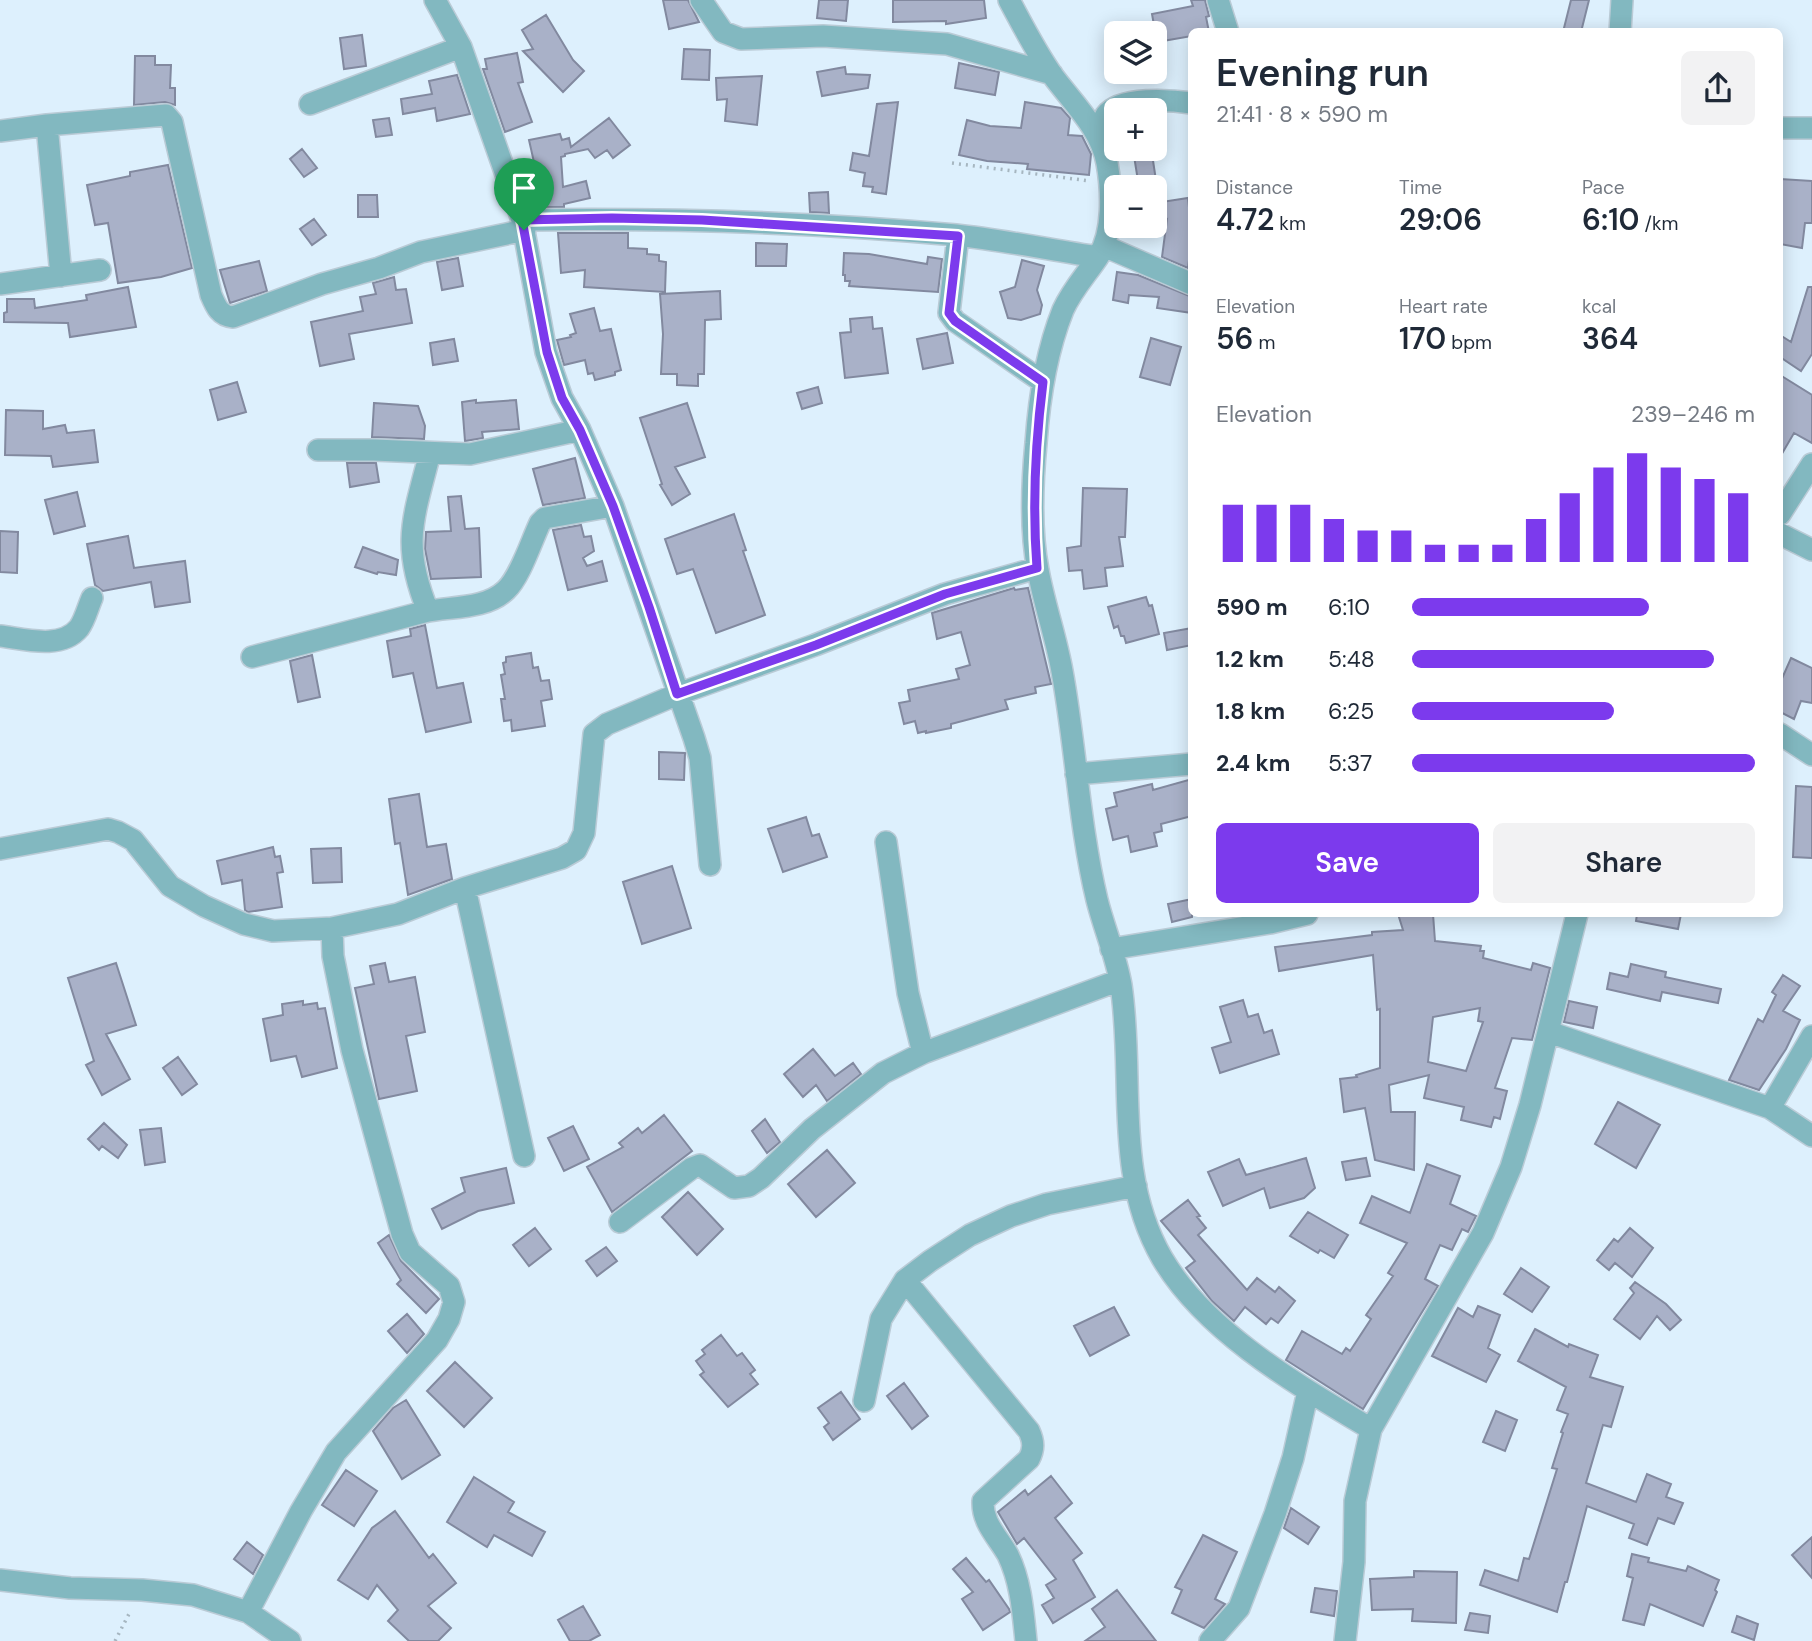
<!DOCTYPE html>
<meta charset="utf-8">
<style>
body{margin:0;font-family:"DM Sans",sans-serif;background:#f2f2f3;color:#1f2937;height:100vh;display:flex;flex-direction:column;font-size:26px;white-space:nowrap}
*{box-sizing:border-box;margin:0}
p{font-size:23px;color:#747a83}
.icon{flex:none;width:38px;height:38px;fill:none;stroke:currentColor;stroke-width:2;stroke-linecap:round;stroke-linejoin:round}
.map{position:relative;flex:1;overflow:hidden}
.panel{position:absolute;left:1188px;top:28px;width:595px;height:889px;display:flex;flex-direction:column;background:#fff;border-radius:10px;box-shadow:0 4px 18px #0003}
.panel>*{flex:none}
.tools{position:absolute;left:1104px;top:21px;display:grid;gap:14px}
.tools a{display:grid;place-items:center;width:63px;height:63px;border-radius:10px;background:#fff;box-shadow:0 4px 18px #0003;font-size:35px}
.pin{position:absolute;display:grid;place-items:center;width:60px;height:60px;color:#fff;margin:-72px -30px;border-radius:50% 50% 50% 0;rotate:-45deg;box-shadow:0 0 7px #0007}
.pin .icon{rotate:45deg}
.round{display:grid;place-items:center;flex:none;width:74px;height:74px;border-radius:10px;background:#f2f2f3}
.headline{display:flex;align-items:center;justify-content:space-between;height:119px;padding:0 28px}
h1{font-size:38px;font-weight:600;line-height:52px}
.figures{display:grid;grid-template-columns:repeat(3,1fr);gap:10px;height:119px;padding:7px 28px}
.figures div{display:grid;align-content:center}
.figures b{font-size:30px;font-weight:600}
.figures small{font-size:19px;font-weight:400}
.figures p{font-size:19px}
.chart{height:196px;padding:14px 28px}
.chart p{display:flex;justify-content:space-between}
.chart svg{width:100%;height:126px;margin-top:7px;stroke:#7c3aed;stroke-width:6}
.primary-button{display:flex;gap:14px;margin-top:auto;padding:14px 28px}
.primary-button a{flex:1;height:80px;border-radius:10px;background:#7c3aed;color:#fff;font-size:28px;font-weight:600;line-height:80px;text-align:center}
.primary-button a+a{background:#f2f2f3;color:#1f2937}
ul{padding:0 28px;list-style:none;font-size:23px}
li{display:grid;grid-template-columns:112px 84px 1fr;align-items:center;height:52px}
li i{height:18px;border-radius:9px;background:#7c3aed}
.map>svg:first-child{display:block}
.building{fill:#a9b1c8;stroke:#82899f;stroke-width:2;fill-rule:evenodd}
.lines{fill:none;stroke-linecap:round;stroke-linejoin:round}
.street-casing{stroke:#bacbd6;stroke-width:24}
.path{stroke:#a6b6c0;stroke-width:3.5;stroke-dasharray:2 5;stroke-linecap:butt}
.street{stroke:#82b8c0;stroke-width:21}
.route-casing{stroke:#fff;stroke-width:14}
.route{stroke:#7c3aed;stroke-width:9}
</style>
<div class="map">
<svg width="1812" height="1641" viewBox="0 0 1812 1641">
<rect width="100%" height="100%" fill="#ddf0fd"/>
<path class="building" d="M663,0h25l11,22 -30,7z
M819,0h29l-2,21 -29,-3z
M893,0h91l2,18 -40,6v-3l-53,1z
M1191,0h14l4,16 -3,1 3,15h-17v4l-35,6 -5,-28 41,-8z
M1571,0h18l-8,32h-18z
M546,15l27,45 11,11 -21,21 -40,-41 10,-2 -11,-19z
M362,35l4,31 -22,3 -4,-31z
M684,49l26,1 -1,30 -27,-1z
M517,53l6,29 -5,1 14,39 -27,10 -22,-63h4l-2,-10z
M135,56h20v9h16l-1,23h5v17l-10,-3 -31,3z
M959,63l40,9 -4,23 -40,-7z
M845,67l1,7 24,1 -2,13 -46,8 -5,-24z
M457,75l13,39 -33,7 -2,-13 -32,6 -2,-15 31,-5 -3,-13z
M762,76l-5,49 -32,-4 2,-22 -10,1 -1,-22z
M898,102l-12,92 -14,-2 1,-5 -10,-1 2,-13 -15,-3 3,-17 16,3 8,-52z
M1025,102l36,6 9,10 -2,17 14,1 9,18 -2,21 -62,-6 1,-5 -41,-3 -28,-6 8,-35 23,6 31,2z
M389,118l3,17 -16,2 -3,-17z
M609,118l21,27 -17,13 -6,-8 -12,8 -7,-9 -23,5v2l-4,1 2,30 23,-6 4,17 -26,6v3h-33l-4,-26 11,-1 -9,-40 31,-6 2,6 7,-2 2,9z
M302,149l15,19 -13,9 -14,-18z
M1152,154l5,33h-18l-5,-31z
M168,165l24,103 -31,9 -43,6 -10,-60 -13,2 -8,-40 43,-9v-4z
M1780,179l32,2v42h-7l-3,25 -22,-4z
M828,192l1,21 -19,-1 -1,-19z
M358,195h19l1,22h-20z
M1188,198l4,38 -4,32 -26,-11 5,-38 -12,2v-18z
M314,219l12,16 -14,10 -12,-16z
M558,233h70v15l19,1v5l12,1v6l7,1 -1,30 -81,-5 1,-17 -24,3z
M756,243l31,1 -1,22h-30z
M844,253l25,1 58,10 1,-7 14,2 -4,33 -89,-6 1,-5h-5v-6h-2z
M458,258l5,28 -21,4 -5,-28z
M1022,260l22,6 -7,24 5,15 -2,9 -19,6 -13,-2 -8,-26 15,-5z
M259,261l8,30 -37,12 -10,-33z
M1117,272l21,3 54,22v16l-35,-5 2,-11 -30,-2 -1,8 -15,-3z
M394,277l2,13 10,-1 6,34 -63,11 5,25 -34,7 -9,-44 52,-11 -3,-14 16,-3 -3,-11z
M128,287l8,40 -66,10 -2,-14 -64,-1v-9l3,-1v-13h27l1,9 52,-8 -1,-5z
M1808,287h4v67l-11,17 -21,-14v-22l11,7z
M720,291l1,28 -16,1 -1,54h-6v12l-21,-1v-11h-16l2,-40 -3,-40z
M594,308l6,23 11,-2 10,41 -6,2v3l-20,5 -2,-7 -5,1 -3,-14 -21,5 -7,-25 14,-3 -1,-2 6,-2 -6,-19z
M872,317l1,12 9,-1 6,45 -43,5 -5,-45 11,-1 -1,-13z
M947,333l6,30 -30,6 -6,-30z
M1151,338l30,9 -11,38 -30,-8z
M454,339l4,22 -25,4 -3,-22z
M1780,375l32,20v48l-18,-10 -14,24z
M237,382l9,30 -28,8 -8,-30z
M818,387l4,16 -20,6 -5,-16z
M476,400v3l40,-3 3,29 -37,3 1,6 -18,3 -3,-39z
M374,403l44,3 7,20 -1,13 -52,-2z
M687,403l18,54 -30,10 15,27 -18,11 -12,-20 2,-1 -22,-66z
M6,410l37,1v18l22,-4 2,8 27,-3 4,32 -45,5 -2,-11 -46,-1z
M575,458l10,40 -42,7 -10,-36z
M347,463h29l3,19 -29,5z
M1083,488l44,1 -2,48h-6l4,29 -18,2 2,18 -23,3 -2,-19 -13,1 -2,-23 14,-2z
M77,492l8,34 -31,8 -9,-34z
M461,496l4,33 14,-1 2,49 -50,2 -6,-30 1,-17 25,-1 -3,-34z
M734,514l12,36 -3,1 22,64 -49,18 -23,-64 -16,5 -12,-35z
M581,525l3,12 7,-1 3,15 -11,7 4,8 15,-5 5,20 -39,9 -15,-60z
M0,531l18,1 -1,41 -17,-1z
M128,536l6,32 51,-7 5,41 -35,5 -4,-25 -48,9 -8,-6 -8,-41z
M363,547l35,13 -2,15 -18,-3 -1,2 -22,-7z
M1014,588l1,2 13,-2 23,96 -16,3 1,6 -31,7 3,9 -57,15v4l-25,5v-2l-8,2 -3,-12 -11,3 -5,-21 11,-2 -2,-11 51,-11 -3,-10 14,-4 -9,-33 -24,7 -5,-26z
M1146,597l3,9 3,-1 7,29 -33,9 -2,-7h-3l-3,-10 -4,2 -6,-21z
M425,625l12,63 26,-5 8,39 -45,10 -13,-59 -20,4 -6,-36 24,-5 -1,-7z
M1192,628v17l-25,5 -3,-17z
M531,653l2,15 5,-1 3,14 8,-1 3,19 -11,2 4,25 -33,5 -1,-11 -7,1 -3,-22h4l-4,-24 4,-1 -2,-11 3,-1v-5z
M312,655l8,42 -22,5 -8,-41z
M1791,658l21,10v35l-11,-2 -7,18 -14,-7v-29z
M659,752l26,1 -1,27 -25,-1z
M1192,779v37l-31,8 1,7 -8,2 3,13 -26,6 -3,-16 -15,4 -7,-31 11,-3 -3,-13 38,-9 1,6z
M1796,786l16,1v71l-19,-1z
M419,794l8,53 19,-3 6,35 -44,16 -8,-52 -5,1 -6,-45z
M806,817l6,19 7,-2 8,23 -44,15 -15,-43z
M273,847l2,10 5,-1 3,16 -6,1 5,34 -34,5 -3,-2 -3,-30 -20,4 -5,-23z
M341,848l1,34 -29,1 -2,-34z
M672,866l19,62 -49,16 -19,-62z
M1192,899v18l-20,5 -4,-18z
M1398,914h35l2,27 46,5 -1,5h4l-1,7 48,12 2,-7 17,5 -18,72 -20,-2 -17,50 12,3 -7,28 -6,-2 -3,10 -30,-7 3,-13 -40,-9 5,-23 -40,10 2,27h24l-1,58 -39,-10 -10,-52 -21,4 -4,-33 17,-2 -1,-2 24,-7v-59l-3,1 -4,-55 -94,16 -4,-24 97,-12v-3l31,-2zM1480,1008l-2,13 5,1 -17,49 -38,-9 5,-45z
M1637,914h44l-3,15 -42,-8z
M116,963l20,62 -30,9 24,45 -28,16 -16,-30 8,-4 -26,-83z
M385,963l4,19 26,-5 10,55 -19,4 11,55 -38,8 -24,-111 19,-4 -4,-18z
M1631,964l35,8 -1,5 56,12 -3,14 -56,-11 -2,9 -53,-12 3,-16 18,4z
M1783,975l17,11 -17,25 17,9 -14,29 -27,41 -30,-10 29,-61 5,3 13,-27 -4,-3z
M1243,1000l5,17 10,-3 6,19 8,-3 7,24 -59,19 -8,-25 19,-6 -11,-35z
M303,1001v4l14,-2 1,6 7,-1 12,60 -35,9 -6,-21 -25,5 -8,-42 20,-4 -1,-11z
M1569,1001l28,6 -4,21 -29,-6z
M813,1049l22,27 18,-13 8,11 -34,27 -11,-16 -13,12 -19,-23z
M178,1057l19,27 -15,11 -19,-27z
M1618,1102l42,23 -24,43 -41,-24z
M664,1115l28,36 -80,61 -25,-45 36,-20 -4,-4 19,-15 4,5z
M765,1119l15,23 -13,11 -15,-22z
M104,1123l23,22 -9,13 -16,-12 -3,4 -11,-11z
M573,1126l16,33 -25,12 -16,-33z
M161,1128l4,34 -20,3 -5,-35z
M827,1150l28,33 -39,34 -28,-33z
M1306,1158l9,30 -11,10 -34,10 -6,-20 -41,18 -15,-34 31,-13 7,16z
M1366,1158l4,18 -24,4 -4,-18z
M1427,1164l33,12 -10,28 26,12 -8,16 -6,-3 -10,21 -12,-5 -15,34 13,7 -75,123 -77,-49 16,-29 40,23 4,-6 4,3 21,-32 -5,-4 27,-39 -5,-3 19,-30 -47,-20 12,-27 38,17z
M506,1168l8,35 -36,8 -36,18 -10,-20 33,-17 -4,-14z
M688,1192l35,37 -26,26 -35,-38z
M1188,1200l12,16 -3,1 9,11 -8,7 49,55 10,-12 18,14 4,-5 16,14 -17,22 -7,-5 -5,6 -21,-17 -11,14 -22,-20 -26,-33 9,-7 -34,-40z
M1308,1212l40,23 -14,23 -14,-8 -2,3 -28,-17z
M535,1228l16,21 -22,17 -16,-21z
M1630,1228l23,20 -21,29 -17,-14 -6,7 -12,-10 17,-21 4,3z
M389,1235l12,26 38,38 -13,14 -29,-29 4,-4 -23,-37z
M606,1247l11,14 -20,15 -11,-15z
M1521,1268l28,19 -17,25 -28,-18z
M1635,1282l31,22 15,16 -11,10 -13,-14 -17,23 -26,-20 20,-26 -4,-5z
M1478,1306l22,9 -12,33 12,7 -14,27 -54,-26 26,-48 15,9z
M1114,1307l15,28 -39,21 -16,-30z
M407,1314l17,20 -17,19 -19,-22z
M1535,1329l33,18 1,-3 29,11 -8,22 33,10 -12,40 -8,-2 -17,58 50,19 11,-28 24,10 -5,13 17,6 -9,21 -16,-6 -11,27 -18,-7 5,-14 -47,-18 -20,76h-2l-8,30 -77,-27 5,-15 33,11 6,-23 5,1 28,-90 -5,-1 11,-35 -2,-1 7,-18 -11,-4 9,-23 -48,-26z
M721,1335l16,21 5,-3 13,17 -5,4 8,10 -30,23 -28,-32 4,-3 -8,-11 9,-7 -3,-4z
M455,1362l37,36 -28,29 -37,-36z
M904,1383l24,33 -16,13 -25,-33z
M841,1392l19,27 -27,21 -9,-13 5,-4 -11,-15z
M406,1400l34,55 -38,24 -29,-48 20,-23z
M1496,1411l21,9 -12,31 -22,-9z
M346,1470l31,21 -23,35 -32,-21z
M1051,1476l21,27 -17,15 27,35 -9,7 22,37 -42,26 -11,-18 12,-7 -8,-13 10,-6 -32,-41 -7,6 -19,-32 27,-22 3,5z
M474,1477l40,25 -6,10 37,20 -13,24 -38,-21 -7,12 -40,-25z
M1291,1508l28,19 -11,17 -24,-16z
M395,1511l34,47 4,-4 23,29 -28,23 23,22 -13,13h-29l-21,-20 10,-11 -21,-25 -9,14 -30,-19 34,-52z
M1203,1535l34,17 -22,47 10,5 -21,24 -32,-15 10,-23 -7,-3z
M1812,1537v41l-20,-23z
M247,1542l16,13 -10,19 -19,-15z
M1632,1554l17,4 -1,4 38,9 2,-5 31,14 -4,10 2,2 -14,34 -53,-22 -6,21 -21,-5 10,-42 -6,-2z
M966,1558l20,24 3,-2 20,29 1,3 -27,18 -21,-31 11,-7 -20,-23z
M1414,1571l43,1 -1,51 -44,-2 1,-12 -41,1 -2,-31 44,-2z
M1315,1588l22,3 -3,25 -23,-4z
M1117,1590l39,51h-71l20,-14 -13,-18z
M583,1606l17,29 -11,6h-19l-12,-21z
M1470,1613l20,3 -2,17 -23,-3z
M1737,1616l21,8 -4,16 -22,-8z"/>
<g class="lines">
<defs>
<path id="street" d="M435,0l26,47 61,173 24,132 16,46 18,32 33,76 81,232 6,20 10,107
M701,0l22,32 18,7 82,-3 124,8 105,30
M1009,0c14,26 27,52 44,76 20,27 48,53 54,87 5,28 7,69 -9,94 -12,18 -26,33 -35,53 -16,40 -24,90 -27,133 -4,41 -6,86 2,127 6,34 18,67 24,101 14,76 17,154 35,229 7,28 19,56 24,85 14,92 -8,188 41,273 44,75 136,127 209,171
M1218,0l10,32
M1620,32l2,-32
M310,104l151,-57
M47,125l14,151
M1780,128h32
M0,131l47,-6 119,-10 6,7 39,173c5,12 9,21 22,22l89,-33 57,-16 42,-16 104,-22
M1099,136c2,-7 3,-15 7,-21 14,-19 65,-15 86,-12
M522,220c144,-2 290,2 434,15 47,5 95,15 142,22
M958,236l-9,77 6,8 88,61
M1104,246l88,38
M0,284l100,-14
M318,450h56l96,4 110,-24
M1780,514l32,-50
M1780,534l32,16
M428,611c-27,-66 -15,-92 2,-158
M0,636c24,3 61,14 79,-8 6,-8 9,-21 13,-30
M252,657c57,-15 114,-30 172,-45 26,-6 61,-2 82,-22 14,-13 25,-48 34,-67l5,-5 68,-12
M1780,734l32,21
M1076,774l116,-10
M886,842l22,151 15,60
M0,849l108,-20 10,3 15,8 37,46 34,20 40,18 29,7 59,-3 66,-14 67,-26 97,-30 14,-8 8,-17 10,-99 13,-10 71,-30 137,-49 130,-51 92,-26
M465,888l59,268
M1111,949l159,-26 37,-9
M1549,1032l221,76 42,28
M1770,1108l42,-72
M620,1222l72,-54 8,-3 34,23 15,-2 12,-8 51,-49 71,-56 40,-20 197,-73
M905,1280l124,151c5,11 5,18 0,28l-46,42c-1,22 15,36 25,54 13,27 15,57 18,86
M864,1401l17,-82 24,-39 25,-19 40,-26 41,-19 36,-12 89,-18
M0,1580l70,8 72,2 51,5 55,17 42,29
M248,1612l53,-101 35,-59 101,-112 12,-21 5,-17 -5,-16 -39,-34 -8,-18 -50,-184 -19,-94 -1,-28
M1210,1641l29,-33 36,-94 18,-56 15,-67
M1345,1641l9,-79 1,-61 16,-72 112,-196 28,-66 19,-62 47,-191"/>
</defs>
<use href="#street" class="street-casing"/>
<path class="path" d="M952,163l138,18
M115,1641l16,-31"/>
<use href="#street" class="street"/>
</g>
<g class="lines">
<defs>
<path id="route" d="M612,218l90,2 256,16 -9,77 6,8 88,61c-8,64 -11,122 -6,186l-92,26 -129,51 -139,49 -28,-87 -36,-101 -33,-76 -18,-32 -15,-46 -25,-132z"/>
</defs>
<use href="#route" class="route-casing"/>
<use href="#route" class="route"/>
</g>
</svg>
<div class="tools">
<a><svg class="icon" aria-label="layers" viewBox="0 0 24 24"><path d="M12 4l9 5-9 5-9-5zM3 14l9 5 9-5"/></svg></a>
<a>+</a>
<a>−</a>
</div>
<div class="pin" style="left:524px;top:230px;background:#1e9e55"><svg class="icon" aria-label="arrive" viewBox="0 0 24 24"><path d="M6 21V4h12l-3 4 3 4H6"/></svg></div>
<section class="panel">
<div class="headline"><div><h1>Evening run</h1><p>21:41 · 8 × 590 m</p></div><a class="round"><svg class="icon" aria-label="share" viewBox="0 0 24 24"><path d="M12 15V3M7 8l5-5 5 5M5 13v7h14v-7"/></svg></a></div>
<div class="figures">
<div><p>Distance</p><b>4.72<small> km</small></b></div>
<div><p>Time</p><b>29:06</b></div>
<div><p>Pace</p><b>6:10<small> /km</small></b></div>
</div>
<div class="figures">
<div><p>Elevation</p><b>56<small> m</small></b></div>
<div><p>Heart rate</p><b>170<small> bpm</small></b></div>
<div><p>kcal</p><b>364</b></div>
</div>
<div class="chart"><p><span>Elevation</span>239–246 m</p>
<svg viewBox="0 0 160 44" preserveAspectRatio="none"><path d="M5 44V24M15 44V24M25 44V24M35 44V29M45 44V33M55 44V33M65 44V38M75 44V38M85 44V38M95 44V29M105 44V20M115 44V11M125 44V6M135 44V11M145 44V15M155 44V20"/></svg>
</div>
<ul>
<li><b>590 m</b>6:10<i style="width:69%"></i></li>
<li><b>1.2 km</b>5:48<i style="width:88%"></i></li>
<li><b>1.8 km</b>6:25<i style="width:59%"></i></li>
<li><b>2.4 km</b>5:37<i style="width:100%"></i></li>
</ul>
<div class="primary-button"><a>Save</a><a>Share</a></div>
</section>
</div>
